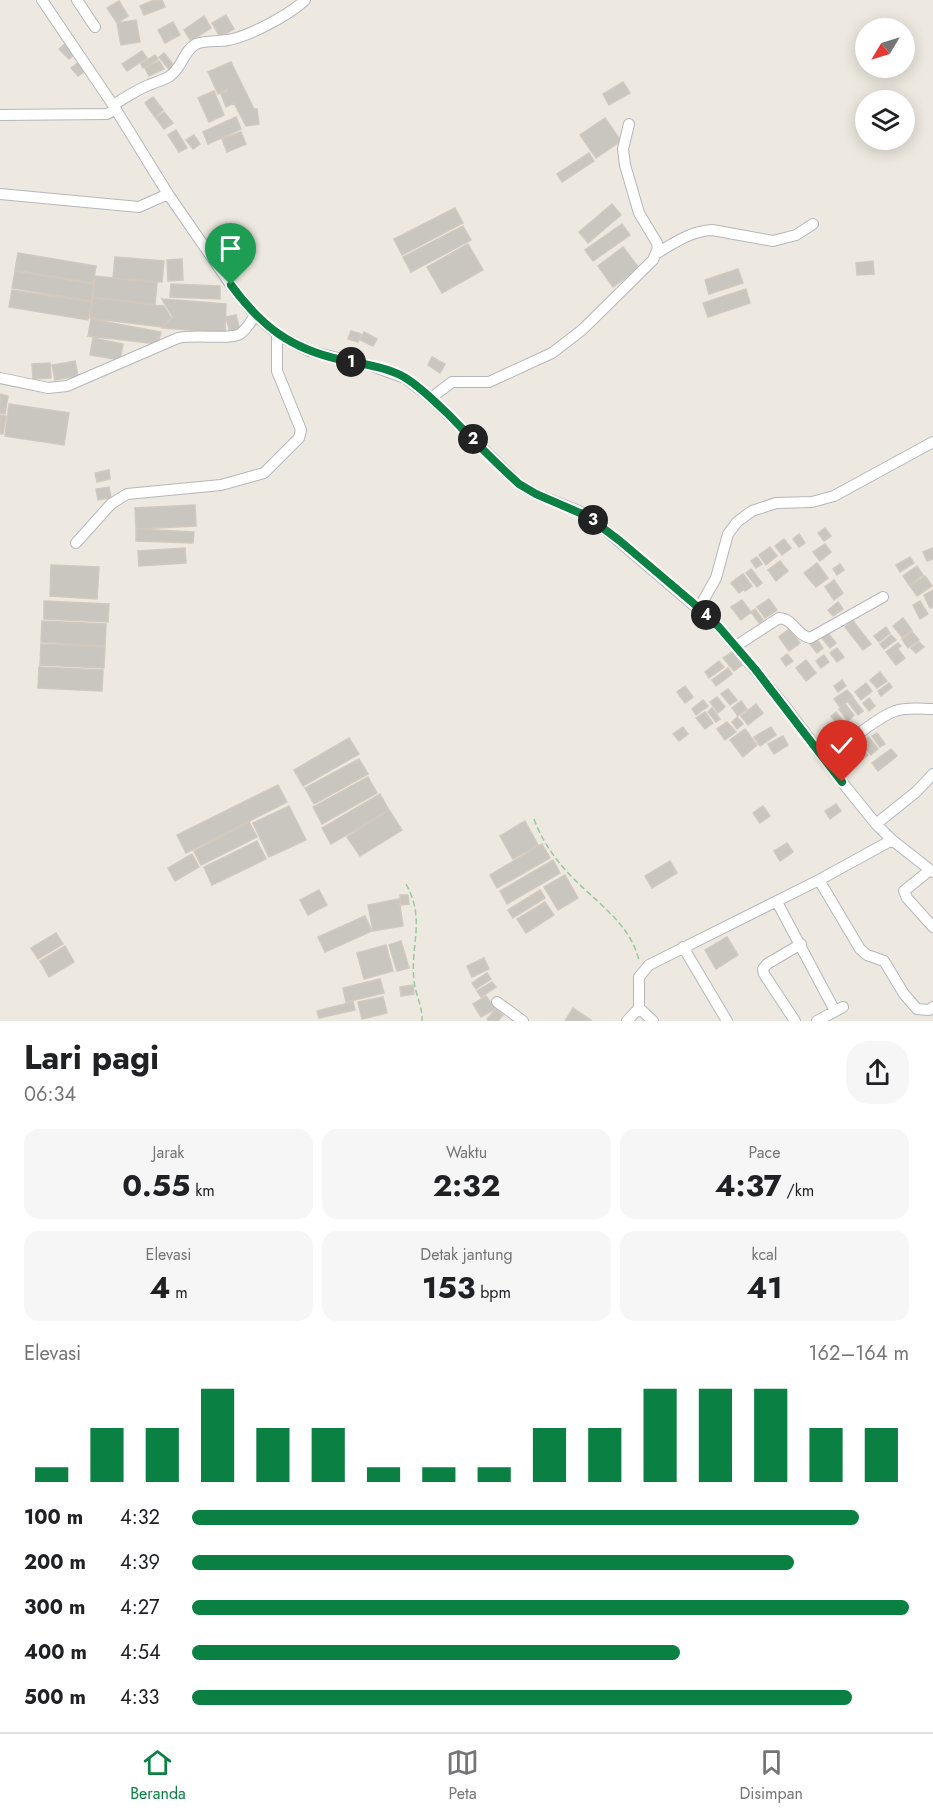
<!DOCTYPE html>
<html lang="id">
<meta charset="utf-8">
<style>
body{margin:0;font-family:Jost,sans-serif;background:#f6f6f6;color:#202124;height:100vh;display:flex;flex-direction:column;font-size:22px;white-space:nowrap}
*{box-sizing:border-box;margin:0}
p{font-size:20px;color:#757577}
.icon{flex:none;width:33px;height:33px;fill:none;stroke:currentColor;stroke-width:2;stroke-linecap:round;stroke-linejoin:round}
.map{position:relative;height:1021px;overflow:hidden}
.side{display:flex;flex-direction:column;background:#fff;flex:1}
.side>*{flex:none}
.needle{width:39px;rotate:232deg}
.tools{position:absolute;left:855px;top:18px;display:grid;gap:12px}
.tools a{display:grid;place-items:center;width:60px;height:60px;border-radius:50%;background:#fff;box-shadow:0 3px 15px #0003;font-size:30px}
.pin{position:absolute;display:grid;place-items:center;width:51px;height:51px;color:#fff;margin:-62px -26px;border-radius:50% 50% 50% 0;rotate:-45deg;box-shadow:0 0 6px #0007}
.pin .icon{rotate:45deg}
.km{position:absolute;width:30px;height:30px;margin:-15px;border-radius:50%;background:#222;color:#fff;font-size:16px;line-height:30px;text-align:center}
.round{display:grid;place-items:center;flex:none;width:63px;height:63px;border-radius:24px;background:#f6f6f6}
.headline{display:flex;align-items:center;justify-content:space-between;height:102px;padding:0 24px}
h1{font-size:33px;font-weight:700;line-height:45px}
.metrics{display:grid;grid-template-columns:repeat(3,1fr);gap:9px;height:102px;padding:6px 24px}
.metrics div{display:grid;align-content:center;border-radius:15px;background:#f6f6f6;text-align:center}
.metrics b{font-size:30px;font-weight:700}
.metrics small{font-size:16px;font-weight:400}
.metrics p{font-size:16px}
.chart{height:168px;padding:12px 24px}
.chart p{display:flex;justify-content:space-between}
.chart svg{width:100%;height:108px;margin-top:6px;stroke:#0b8043;stroke-width:6}
ul{padding:0 24px;list-style:none;font-size:20px}
li{display:grid;grid-template-columns:96px 72px 1fr;align-items:center;height:45px}
li i{height:15px;border-radius:8px;background:#0b8043}
.tab-bar{display:flex;justify-content:space-around;align-items:center;height:84px;border-top:2px solid #e0e0e0;background:#fff;font-size:16px;color:#757577}
.tab-bar a{display:grid;justify-items:center;gap:3px}
.tab-bar .on{color:#0b8043}
.map>svg:first-child{display:block}
.building{fill:#c9c5bf;stroke:#d1c9be;stroke-width:1.5}
.lines{fill:none;stroke-linecap:round;stroke-linejoin:round}
.minor-casing{stroke:#b3b7bc;stroke-width:12}
.path{stroke:#96c99f;stroke-width:1.5;stroke-dasharray:6 3;stroke-linecap:butt}
.minor{stroke:#fff;stroke-width:10}
.route-casing{stroke:#fff;stroke-width:12}
.route{stroke:#0b8043;stroke-width:8}
</style>
<div class="map">
<svg width="933" height="1021" viewBox="0 0 933 1021">
<rect width="100%" height="100%" fill="#ede9e0"/>
<path class="building" d="M154,0h8l3,7 -21,8 -4,-9z
M119,1l9,15 -11,7 -10,-15z
M226,15l8,14 -14,8 -8,-14z
M204,16l7,12 -20,13 -7,-11z
M136,20l4,22 -19,3 -4,-22z
M173,22l7,13 -15,8 -7,-13z
M65,44l10,10 -6,5 -10,-10z
M142,51l5,7 -20,13 -5,-7z
M164,53l12,15 -5,4 -12,-15z
M155,55l3,4 -15,9 -2,-4z
M159,61l5,8 -15,7 -4,-8z
M231,62l23,47h3l2,15 -13,2 -12,-23 -8,4 -5,-13 7,-3 -1,-2 -9,5 -10,-22z
M78,63l7,8 -7,5 -7,-8z
M623,82l7,11 -21,12 -6,-11z
M214,91l10,24 -15,7 -11,-24z
M153,97l10,13 -8,7 -10,-14z
M164,112l9,11 -9,6 -8,-11z
M236,117l5,12 -33,15 -5,-12z
M605,118l16,23 -25,17 -16,-23z
M176,130l11,18 -8,4 -11,-17z
M241,132l5,12 -19,8 -5,-13z
M194,135l6,9 -7,5 -7,-9z
M589,153l5,8 -32,21 -5,-8z
M612,204l9,11 -33,28 -9,-11z
M455,208l8,15 -61,32 -8,-16z
M622,224l8,11 -37,26 -8,-11z
M463,226l8,14 -60,32 -8,-15z
M468,244l15,26 -41,23 -15,-26z
M623,247l16,21 -26,19 -15,-21z
M18,253l78,13 -3,17 -78,-13z
M115,257l49,4 -2,21 -49,-4z
M182,259l1,21 -15,1 -1,-21z
M873,261l1,13 -17,1 -1,-12z
M738,269l5,14 -34,11 -4,-14z
M15,271l79,13 -3,17 -79,-13z
M95,276l62,7 -2,21 -62,-7z
M171,284l49,2v13l-50,-2z
M746,289l4,14 -42,14 -5,-14z
M12,290l79,12 -3,18 -79,-13z
M93,298l71,8 7,12 -9,9 -72,-9z
M162,299l64,5 -1,29 -63,-5 11,-11z
M236,315l4,16 -10,2 -4,-16z
M91,319l70,13 -3,12 -70,-8z
M351,331l10,3 -3,8 -10,-3z
M364,332l13,7 -4,7 -13,-6z
M93,338l30,6 -3,16 -30,-5z
M432,357l13,7 -5,9 -12,-8z
M75,361l3,15 -23,4 -3,-15z
M50,363l1,15 -18,1 -1,-15z
M0,394l8,2 -3,18 -5,-1z
M9,404l60,9 -5,32 -59,-9z
M0,415l6,1 -3,18h-3z
M109,470l1,9 -13,3 -2,-9z
M109,487l2,11 -13,2 -2,-11z
M195,505l1,21 -60,3 -1,-21z
M825,528l6,8 -7,5 -6,-8z
M136,529l58,3 -1,11 -57,-2z
M799,534l6,9 -6,4 -6,-8z
M784,539l7,9 -9,7 -7,-9z
M825,544l6,8 -11,9 -7,-9z
M770,547l7,9 -11,9 -7,-10z
M185,548l1,15 -47,3 -1,-15z
M933,548v11l-6,2 -4,-9z
M757,557l5,7 -6,4 -5,-7z
M910,557l4,6 -14,9 -4,-7z
M780,561l8,10 -12,10 -8,-11z
M817,563l11,15 -12,9 -12,-14z
M840,564l4,6 -7,5 -4,-6z
M51,565l48,2 -2,32 -47,-3z
M917,566l6,9 -14,10 -6,-9z
M751,569l11,14 -5,4 -11,-14z
M743,574l9,12 -7,5 -9,-12z
M925,576l7,10 -15,10 -7,-10z
M736,579l8,10 -5,4 -8,-10z
M834,580l9,13 -9,7 -9,-13z
M933,590v17l-3,1 -6,-13z
M769,599l8,11 -12,8 -8,-11z
M742,600l9,12 -10,8 -10,-13z
M44,601l65,3 -1,18 -64,-3z
M920,601l8,13 -8,5 -7,-14z
M838,602l5,7 -10,7 -5,-6z
M755,609l8,11 -4,3 -8,-11z
M903,618l9,12 -10,7 -9,-11z
M42,621l64,3 -1,22 -64,-4z
M853,621l18,23 -8,6 -18,-23z
M886,627l4,6 -11,9 -5,-6z
M789,629l11,14 -11,8 -10,-14z
M827,632l9,11 -6,5 -9,-11z
M912,632l7,8 -11,8 -6,-9z
M891,635l5,5 -12,9 -4,-5z
M816,638l7,10 -6,5 -8,-10z
M919,642l5,5 -8,6 -5,-5z
M898,643l3,3 -12,10 -3,-4z
M41,644l64,3 -1,21 -64,-3z
M837,648l7,9 -7,5 -7,-9z
M898,649l7,9 -9,7 -7,-9z
M732,652l10,13 -8,6 -11,-13z
M787,654l6,7 -7,5 -5,-7z
M824,655l5,7 -8,6 -5,-7z
M806,660l10,13 -10,8 -10,-13z
M719,661l5,6 -15,11 -4,-6z
M39,667l64,3 -1,21 -64,-3z
M728,668l4,6 -16,12 -4,-6z
M880,672l7,9 -10,7 -7,-8z
M842,680l4,6 -8,6 -4,-6z
M866,683l6,8 -11,9 -6,-8z
M889,683l3,4 -11,9 -3,-5z
M685,686l8,11 -8,6 -8,-11z
M728,689l9,11 -7,5 -9,-11z
M847,690l6,7 -13,10 -6,-8z
M717,697l8,10 -7,6 -8,-11z
M853,698l10,13 -5,4 -10,-13z
M869,698l6,8 -6,5 -6,-8z
M703,700l5,6 -12,9 -4,-6z
M741,701l6,8 -9,7 -6,-8z
M756,704l7,9 -15,12 -7,-9z
M845,704l9,11 -6,6 -9,-12z
M712,708l8,11 -4,3 -8,-10z
M705,712l8,11 -8,6 -9,-11z
M836,712l8,10 -5,4 -8,-10z
M737,717l6,7 -6,5 -5,-7z
M727,722l9,10 -11,8 -8,-11z
M683,727l5,7 -9,7 -6,-7z
M771,727l5,8 -16,11 -6,-9z
M745,729l12,16 -14,12 -13,-17z
M877,733l8,11 -5,3 -8,-11z
M783,736l5,9 -14,9 -6,-10z
M869,737l9,12 -7,6 -10,-12z
M349,738l10,16 -56,32 -9,-16z
M860,744l8,11 -5,4 -8,-11z
M891,749l6,7 -19,15 -6,-8z
M359,759l9,15 -54,30 -9,-16z
M368,777l9,16 -55,31 -9,-17z
M278,785l9,17 -101,51 -9,-18z
M380,794l9,16 -58,34 -9,-16z
M836,804l5,7 -11,8 -5,-8z
M289,806l17,34 -37,17 -16,-34z
M763,806l7,10 -10,7 -7,-10z
M389,810l13,20 -42,26 -13,-19z
M525,821l13,24 -25,14 -13,-23z
M249,822l8,15 -56,28 -7,-14z
M257,841l9,18 -54,26 -8,-18z
M787,843l6,9 -13,9 -6,-10z
M542,844l8,14 -53,30 -7,-13z
M192,854l7,13 -24,14 -7,-13z
M553,860l7,13 -53,31 -7,-13z
M670,861l7,12 -25,15 -7,-12z
M565,875l13,23 -20,12 -14,-23z
M319,890l8,15 -19,10 -8,-15z
M540,890l5,8 -32,20 -5,-8z
M400,895h8l1,9 -8,1z
M399,899l4,27 -30,5 -5,-26z
M545,902l9,13 -28,18 -9,-14z
M365,916l7,15 -47,21 -7,-15z
M56,933l7,11 -25,15 -7,-11z
M727,937l11,18 -22,14 -11,-19z
M401,941l8,27 -12,3 -8,-26z
M386,945l7,26 -29,8 -7,-26z
M65,946l9,16 -25,15 -9,-16z
M484,958l5,11 -17,8 -5,-11z
M487,973l4,6 -15,10 -4,-6z
M380,979l4,14 -38,9 -3,-14z
M492,982l4,5 -15,10 -4,-6z
M413,985l1,9 -13,2 -1,-9z
M486,996l9,13 -14,8 -8,-13z
M383,997l4,16 -25,6 -4,-17z
M353,1002l2,8 -36,8 -2,-7z
M573,1008l18,12 -1,1h-25z
M496,1009l7,6 -5,6h-9l-2,-2z"/>
<g class="lines">
<defs>
<path id="minor" d="M42,0l71,105 55,89 63,91 24,30 22,19 32,17 63,15 33,12 26,20 88,86 17,10 43,17 23,16 117,100 66,79 57,76 34,42 16,16 41,32
M77,0l18,27
M113,105c12,-7 23,-15 36,-20 7,-3 15,-5 21,-9 12,-8 14,-26 26,-32 11,-4 22,-2 32,-4 22,-4 61,-25 77,-40
M0,115l107,-1 9,-5
M0,194l139,13 29,-13
M657,253c17,-10 34,-22 55,-23l61,11 23,-6 17,-11
M0,378l48,10 19,-2 111,-48c16,-4 52,2 62,-4 7,-5 11,-12 15,-19
M431,398l21,-16h37l63,-29 30,-23 71,-70 5,-12 -1,-5 -18,-30 -14,-48 -2,-16 6,-25
M76,543l35,-39 16,-10 94,-9 43,-12 35,-35 2,-8 -24,-59v-37
M699,608l17,-30 12,-44 9,-12 15,-11 24,-8 36,-1 22,-6 99,-54
M736,646l43,-28c15,1 17,17 31,20l73,-41
M826,760c18,-14 48,-41 69,-49 12,-4 26,-2 38,-2
M876,824l40,-32 17,-18
M930,870l-26,21 3,7 26,29
M819,880l41,69 7,6 17,6 20,33 13,15 12,1 4,-3
M777,902l58,109
M683,947l44,74
M497,1002l26,19
M639,1008l14,13
M627,1021l12,-13v-31l10,-12 170,-85 73,-40
M795,1021l-31,-47 -1,-5 4,-5 34,-20
M817,1021l26,-14"/>
</defs>
<use href="#minor" class="minor-casing"/>
<path class="path" d="M534,819c9,25 26,47 45,65 25,24 51,42 60,76
M406,884c20,36 4,60 8,96 1,14 9,27 8,41"/>
<use href="#minor" class="minor"/>
</g>
<g class="lines">
<defs>
<path id="route" d="M231,285c31,42 60,64 111,75 21,4 44,7 62,17 17,10 32,26 46,39 22,23 45,46 69,68l17,10 51,22 33,25 79,67 20,19 36,42 87,113"/>
</defs>
<use href="#route" class="route-casing"/>
<use href="#route" class="route"/>
</g>
</svg>
<div class="tools">
<a><svg class="needle" viewBox="-14 -14 28 28"><path d="M0-13l5 13h-10z" fill="#e53935"/><path d="M0 13l5-13h-10z" fill="#757577"/></svg></a>
<a><svg class="icon" aria-label="layers" viewBox="0 0 24 24"><path d="M12 4l9 5-9 5-9-5zM3 14l9 5 9-5"/></svg></a>
</div>
<div class="pin" style="left:231px;top:285px;background:#1e9e55"><svg class="icon" aria-label="arrive" viewBox="0 0 24 24"><path d="M6 21V4h12l-3 4 3 4H6"/></svg></div>
<div class="pin" style="left:842px;top:782px;background:#d93025"><svg class="icon" aria-label="check" viewBox="0 0 24 24"><path d="M5 12l5 5 9-10"/></svg></div>
<b class="km" style="left:351px;top:362px">1</b>
<b class="km" style="left:473px;top:439px">2</b>
<b class="km" style="left:593px;top:520px">3</b>
<b class="km" style="left:706px;top:615px">4</b>
</div>
<section class="side">
<div class="headline"><div><h1>Lari pagi</h1><p>06:34</p></div><a class="round"><svg class="icon" aria-label="share" viewBox="0 0 24 24"><path d="M12 15V3M7 8l5-5 5 5M5 13v7h14v-7"/></svg></a></div>
<div class="metrics">
<div><p>Jarak</p><b>0.55<small> km</small></b></div>
<div><p>Waktu</p><b>2:32</b></div>
<div><p>Pace</p><b>4:37<small> /km</small></b></div>
</div>
<div class="metrics">
<div><p>Elevasi</p><b>4<small> m</small></b></div>
<div><p>Detak jantung</p><b>153<small> bpm</small></b></div>
<div><p>kcal</p><b>41</b></div>
</div>
<div class="chart"><p><span>Elevasi</span>162–164 m</p>
<svg viewBox="0 0 160 44" preserveAspectRatio="none"><path d="M5 44V38M15 44V22M25 44V22M35 44V6M45 44V22M55 44V22M65 44V38M75 44V38M85 44V38M95 44V22M105 44V22M115 44V6M125 44V6M135 44V6M145 44V22M155 44V22"/></svg>
</div>
<ul>
<li><b>100 m</b>4:32<i style="width:93%"></i></li>
<li><b>200 m</b>4:39<i style="width:84%"></i></li>
<li><b>300 m</b>4:27<i style="width:100%"></i></li>
<li><b>400 m</b>4:54<i style="width:68%"></i></li>
<li><b>500 m</b>4:33<i style="width:92%"></i></li>
</ul>
</section>
<nav class="tab-bar">
<a class="on"><svg class="icon" aria-label="home" viewBox="0 0 24 24"><path d="M3 11l9-7 9 7M6 9v11h12V9"/></svg>Beranda</a>
<a><svg class="icon" aria-label="map" viewBox="0 0 24 24"><path d="M3 6l6-2 6 2 6-2v14l-6 2-6-2-6 2zM9 4v14M15 6v14"/></svg>Peta</a>
<a><svg class="icon" aria-label="saved" viewBox="0 0 24 24"><path d="M7 4h10v16l-5-4-5 4z"/></svg>Disimpan</a>
</nav>
